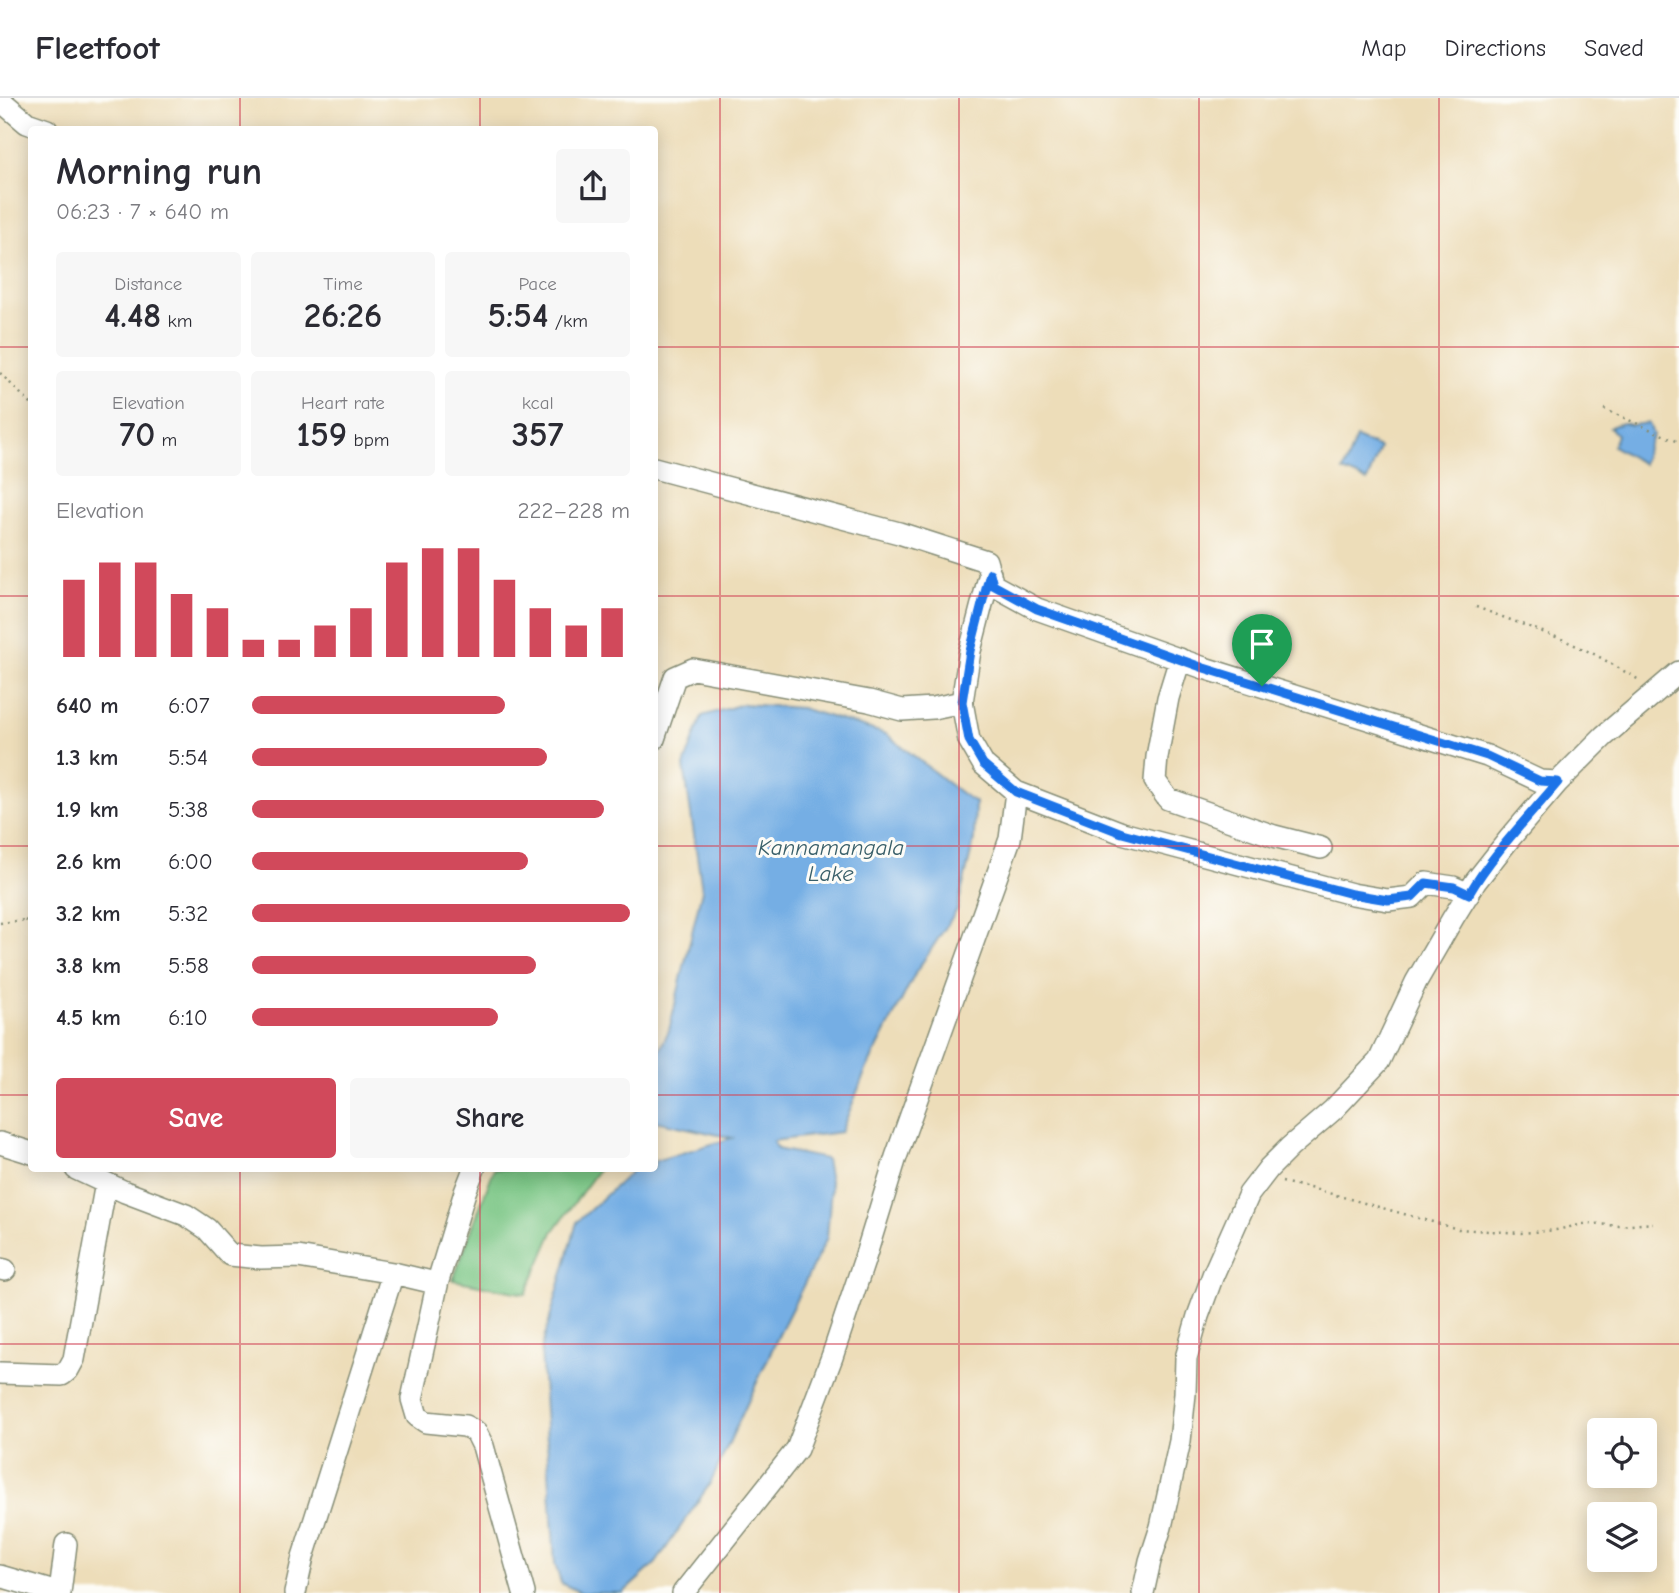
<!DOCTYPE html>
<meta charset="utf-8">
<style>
body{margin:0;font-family:"Comic Neue",sans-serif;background:#f7f7f7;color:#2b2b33;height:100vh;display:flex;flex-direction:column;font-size:26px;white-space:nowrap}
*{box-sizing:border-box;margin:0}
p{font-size:23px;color:#7c7c81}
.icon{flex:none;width:38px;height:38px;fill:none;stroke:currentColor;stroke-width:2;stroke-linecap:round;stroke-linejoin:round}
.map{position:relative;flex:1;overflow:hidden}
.side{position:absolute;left:28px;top:28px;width:630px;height:1046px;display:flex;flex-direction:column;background:#fff;border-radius:7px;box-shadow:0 4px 18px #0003}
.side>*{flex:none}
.controls{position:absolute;left:1587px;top:1320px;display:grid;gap:14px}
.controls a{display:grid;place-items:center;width:70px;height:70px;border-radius:7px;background:#fff;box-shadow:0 4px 18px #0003;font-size:35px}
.pin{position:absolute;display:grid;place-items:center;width:60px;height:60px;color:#fff;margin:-72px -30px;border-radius:50% 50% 50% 0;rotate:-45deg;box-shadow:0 0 7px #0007}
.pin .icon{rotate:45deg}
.round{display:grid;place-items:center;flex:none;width:74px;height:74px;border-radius:7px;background:#f7f7f7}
.head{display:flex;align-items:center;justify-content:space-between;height:119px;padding:0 28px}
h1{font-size:38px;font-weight:800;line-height:52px}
.figures{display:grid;grid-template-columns:repeat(3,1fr);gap:10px;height:119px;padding:7px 28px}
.figures div{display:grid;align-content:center;border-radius:7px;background:#f7f7f7;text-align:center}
.figures b{font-size:35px;font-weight:800}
.figures small{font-size:19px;font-weight:400}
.figures p{font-size:19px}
.chart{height:196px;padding:14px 28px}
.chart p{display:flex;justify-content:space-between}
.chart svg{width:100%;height:126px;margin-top:7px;stroke:#d1495b;stroke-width:6}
.button{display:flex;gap:14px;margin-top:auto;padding:14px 28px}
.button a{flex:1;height:80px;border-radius:7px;background:#d1495b;color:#fff;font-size:28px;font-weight:800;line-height:80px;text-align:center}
.button a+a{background:#f7f7f7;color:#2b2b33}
ul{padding:0 28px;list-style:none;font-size:23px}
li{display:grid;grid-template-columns:112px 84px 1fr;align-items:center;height:52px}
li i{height:18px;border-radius:9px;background:#d1495b}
header{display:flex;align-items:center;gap:42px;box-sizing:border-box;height:98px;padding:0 35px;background:#fff;border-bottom:2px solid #e1e1e2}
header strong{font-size:33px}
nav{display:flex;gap:38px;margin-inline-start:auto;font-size:24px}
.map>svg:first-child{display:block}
.green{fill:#7ac685;stroke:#4c825c;stroke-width:2}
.water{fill:#74aee4;stroke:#4a768c;stroke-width:2}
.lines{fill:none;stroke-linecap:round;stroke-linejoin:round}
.minor-casing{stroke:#868d76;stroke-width:24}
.path{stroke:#868d76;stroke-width:2.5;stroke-dasharray:2 5;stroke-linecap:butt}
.minor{stroke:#fff;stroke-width:21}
.route-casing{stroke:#fff;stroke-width:14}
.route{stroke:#1a73e8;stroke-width:9}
.grid{fill:none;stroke:#d1495b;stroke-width:2;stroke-opacity:0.55}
.labels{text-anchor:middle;stroke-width:6;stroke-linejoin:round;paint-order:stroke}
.water-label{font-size:23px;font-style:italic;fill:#395f69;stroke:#fdfcf7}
</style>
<header>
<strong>Fleetfoot</strong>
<nav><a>Map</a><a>Directions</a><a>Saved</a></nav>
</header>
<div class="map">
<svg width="1679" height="1495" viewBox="0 0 1679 1495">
<rect width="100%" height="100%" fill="#fdfcf7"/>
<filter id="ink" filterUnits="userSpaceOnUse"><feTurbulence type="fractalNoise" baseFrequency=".0143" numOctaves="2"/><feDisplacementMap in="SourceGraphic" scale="14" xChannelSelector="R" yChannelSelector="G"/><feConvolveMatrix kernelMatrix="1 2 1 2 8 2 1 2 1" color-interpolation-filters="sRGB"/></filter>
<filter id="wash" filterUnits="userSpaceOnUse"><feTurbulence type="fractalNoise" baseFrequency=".00686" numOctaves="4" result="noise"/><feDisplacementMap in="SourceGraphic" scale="28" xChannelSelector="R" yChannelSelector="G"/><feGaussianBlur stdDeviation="1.57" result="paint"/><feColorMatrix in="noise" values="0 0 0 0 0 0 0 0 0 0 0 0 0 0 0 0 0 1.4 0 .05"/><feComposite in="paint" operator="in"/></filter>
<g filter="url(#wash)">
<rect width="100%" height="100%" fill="#edddb9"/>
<path class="green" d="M494,1071h105l-46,63 -27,62 -73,-14z"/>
<path class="water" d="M1622,325l9,2 18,-2 4,12 -6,13 -4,16 -30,-18 4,-11 -7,-8z
M1356,340l24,10 -13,33 -24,-10z
M743,606l58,4 85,26 76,60 13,8 -1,38 -17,70 -41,62 -50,98 -25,62 -68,9 4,8 49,10 5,28 -4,51 -45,90 -71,154 -55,81 -33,30h-42l-20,-10 -6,-19 -14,-214 36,-128 57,-53h20l1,-8 77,-23 -77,-17v-61l14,-30 33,-140 -18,-124 18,-50z"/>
</g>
<g filter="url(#ink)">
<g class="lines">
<defs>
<path id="minor" d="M0,2l27,23 20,7
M654,370l245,65 87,28 7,24 44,24 167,59 283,88 53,25 18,1
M1180,561l-12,39 -11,59 -2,24 13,18 106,37 47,12
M654,641l21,-62 18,-8 176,32 33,9 31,-2 29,-6
M1016,694l106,41 230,61 36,6 24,-3 14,-14 27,4 16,7
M0,1045l32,10
M76,1071l49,23 61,23 21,14 23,26 31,3 37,-1 95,16
M0,1171l5,1
M438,1183l-26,118 5,17 9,6 39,4 11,6 7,14 41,147
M0,1275l62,2 6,-5 6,-11 32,-176
M0,1478l58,17
M60,1495l6,-49
M295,1495l8,-36 90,-284 38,9 7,-1 27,-89 9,-23
M683,1495l114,-144 35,-92 32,-96 32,-104 114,-318 6,-47 -33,-28 -14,-24 -7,-38 8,-51 20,-78
M1143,1495l7,-32 11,-34 19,-86 5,-47 1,-36 12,-42 15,-41 36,-81 20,-26 21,-21 43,-37 46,-49 37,-79 37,-64 23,-37 34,-43 48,-56 46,-46 75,-64"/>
</defs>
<use href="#minor" class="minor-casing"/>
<path class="path" d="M0,275l32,32
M1604,311l75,33
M1476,509l88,33 32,15 45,26
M25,822l7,4
M0,825l25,-3 7,-3
M1282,1084l32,7 144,40 63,4 35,-3 32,-7 31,3 34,-3"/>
<use href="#minor" class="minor"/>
</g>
</g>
<g class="lines" filter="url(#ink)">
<defs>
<path id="route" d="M990,475l3,12 44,24 71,25 96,34 283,88 53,25 18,1c-31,37 -65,71 -89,112l-15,-7 -28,-4 -14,14 -24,3 -36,-6 -230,-61 -106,-41 -33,-28 -14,-24 -7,-38 8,-51z"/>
</defs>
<use href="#route" class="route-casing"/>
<use href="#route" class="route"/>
</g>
<path class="grid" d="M240,0v32M480,0v32M720,0v1495M959,0v1495M1199,0v1495M1439,0v1495M0,249h32M654,249h1025M0,498h32M654,498h1025M0,748h32M654,748h1025M0,997h32M654,997h1025M240,1071v424M480,1071v424M0,1246h1679"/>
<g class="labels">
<g class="water-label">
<text x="831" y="757">Kannamangala<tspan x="831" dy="26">Lake</tspan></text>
</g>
</g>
</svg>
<div class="controls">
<a><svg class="icon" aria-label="locate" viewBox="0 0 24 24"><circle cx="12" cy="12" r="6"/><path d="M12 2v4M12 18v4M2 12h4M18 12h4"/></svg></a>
<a><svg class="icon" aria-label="layers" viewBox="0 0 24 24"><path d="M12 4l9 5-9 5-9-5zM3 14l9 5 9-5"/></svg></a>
</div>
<div class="pin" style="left:1262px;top:588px;background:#1e9e55"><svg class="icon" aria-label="arrive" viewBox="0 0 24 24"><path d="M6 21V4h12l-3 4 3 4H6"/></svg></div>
<section class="side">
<div class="head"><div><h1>Morning run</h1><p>06:23 · 7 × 640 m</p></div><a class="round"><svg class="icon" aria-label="share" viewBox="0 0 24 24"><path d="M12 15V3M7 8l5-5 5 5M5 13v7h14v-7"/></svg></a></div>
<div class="figures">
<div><p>Distance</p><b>4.48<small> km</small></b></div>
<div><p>Time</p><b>26:26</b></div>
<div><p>Pace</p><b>5:54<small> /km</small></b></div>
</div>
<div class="figures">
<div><p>Elevation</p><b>70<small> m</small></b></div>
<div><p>Heart rate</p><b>159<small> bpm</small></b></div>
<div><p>kcal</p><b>357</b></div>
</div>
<div class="chart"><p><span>Elevation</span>222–228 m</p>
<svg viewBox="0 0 160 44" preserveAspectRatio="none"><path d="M5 44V17M15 44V11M25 44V11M35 44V22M45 44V27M55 44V38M65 44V38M75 44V33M85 44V27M95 44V11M105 44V6M115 44V6M125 44V17M135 44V27M145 44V33M155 44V27"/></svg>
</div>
<ul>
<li><b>640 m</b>6:07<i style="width:67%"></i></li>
<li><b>1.3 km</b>5:54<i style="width:78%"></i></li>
<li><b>1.9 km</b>5:38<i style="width:93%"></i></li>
<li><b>2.6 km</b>6:00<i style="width:73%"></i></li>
<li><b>3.2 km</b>5:32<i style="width:100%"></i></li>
<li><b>3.8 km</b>5:58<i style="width:75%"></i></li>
<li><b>4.5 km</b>6:10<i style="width:65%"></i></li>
</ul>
<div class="button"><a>Save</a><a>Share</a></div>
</section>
</div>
